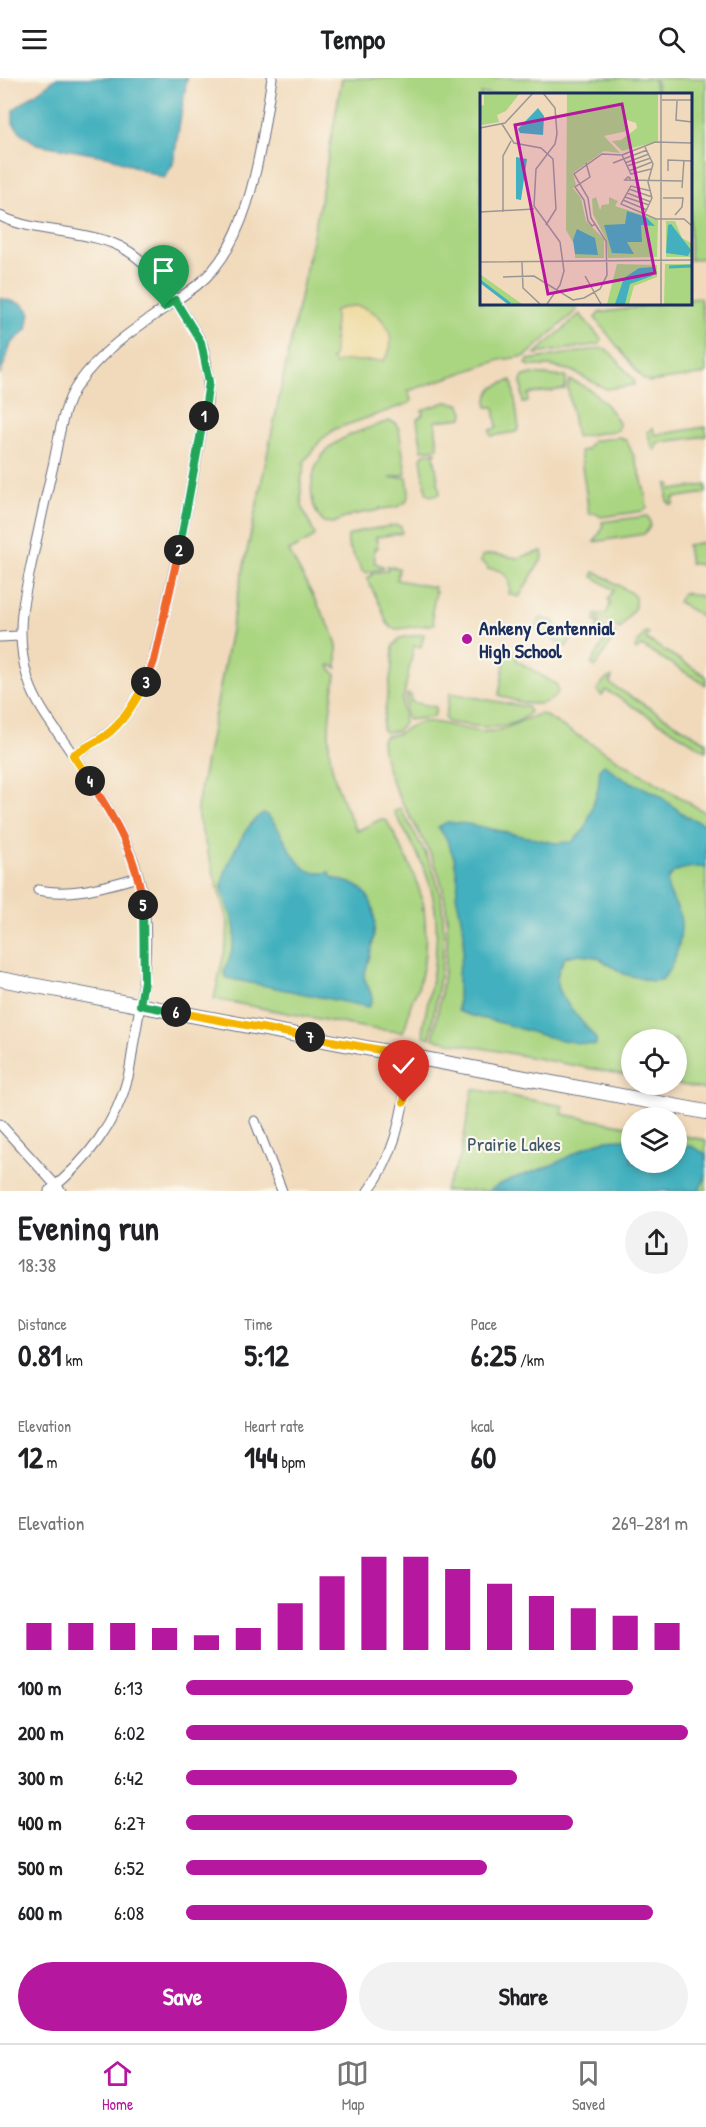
<!DOCTYPE html>
<meta charset="utf-8">
<style>
body{margin:0;font-family:"Patrick Hand",sans-serif;background:#f2f2f2;color:#202124;height:100vh;display:flex;flex-direction:column;font-size:22px;white-space:nowrap}
*{box-sizing:border-box;margin:0}
p{font-size:20px;color:#757577}
.icon{flex:none;width:33px;height:33px;fill:none;stroke:currentColor;stroke-width:2;stroke-linecap:round;stroke-linejoin:round}
.map{position:relative;height:1113px;overflow:hidden}
.details{display:flex;flex-direction:column;background:#fff;flex:1}
.details>*{flex:none}
.controls{position:absolute;left:621px;top:951px;display:grid;gap:12px}
.controls a{display:grid;place-items:center;width:66px;height:66px;border-radius:50%;background:#fff;box-shadow:0 3px 9px #0003;font-size:30px}
.pin{position:absolute;display:grid;place-items:center;width:51px;height:51px;color:#fff;margin:-62px -26px;border-radius:50% 50% 50% 0;rotate:-45deg;box-shadow:0 0 6px #0007}
.pin .icon{rotate:45deg}
.km{position:absolute;width:30px;height:30px;margin:-15px;border-radius:50%;background:#222;color:#fff;font-size:16px;line-height:30px;text-align:center}
.round{display:grid;place-items:center;flex:none;width:63px;height:63px;border-radius:32px;background:#f2f2f2}
.overview{display:flex;align-items:center;justify-content:space-between;height:102px;padding:0 18px}
h1{font-size:33px;font-weight:700;line-height:45px}
.metrics{display:grid;grid-template-columns:repeat(3,1fr);gap:9px;height:102px;padding:6px 18px}
.metrics div{display:grid;align-content:center}
.metrics b{font-size:30px;font-weight:700}
.metrics small{font-size:16px;font-weight:400}
.metrics p{font-size:16px}
.chart{height:168px;padding:12px 18px}
.chart p{display:flex;justify-content:space-between}
.chart svg{width:100%;height:108px;margin-top:6px;stroke:#b5179e;stroke-width:6}
.action{display:flex;gap:12px;margin-top:auto;padding:12px 18px}
.action a{flex:1;height:69px;border-radius:36px;background:#b5179e;color:#fff;font-size:24px;font-weight:700;line-height:69px;text-align:center}
.action a+a{background:#f2f2f2;color:#202124}
ul{padding:0 18px;list-style:none;font-size:20px}
li{display:grid;grid-template-columns:96px 72px 1fr;align-items:center;height:45px}
li i{height:15px;border-radius:8px;background:#b5179e}
header{display:flex;justify-content:space-between;align-items:center;height:78px;padding:0 18px;background:#fff;font-size:27px;font-weight:700}
.menu{display:flex;justify-content:space-around;align-items:center;height:84px;border-top:2px solid #e0e0e0;background:#fff;font-size:16px;color:#757577}
.menu a{display:grid;justify-items:center;gap:3px}
.menu .active{color:#b5179e}
.map>svg:first-child{display:block}
.green{fill:#aad581;stroke:#628270;stroke-width:1.5}
.sand{fill:#eeda9e;stroke:#84847e;stroke-width:1.5}
.water{fill:#42b0be;stroke:#2e708e;stroke-width:1.5}
.lines{fill:none;stroke-linecap:round;stroke-linejoin:round}
.minor-casing{stroke:#666b7f;stroke-width:11}
.secondary-casing{stroke:#666b7f;stroke-width:16}
.minor{stroke:#fff;stroke-width:9}
.secondary{stroke:#fff;stroke-width:14}
.split-1-casing{stroke:#fff;stroke-width:12}
.split-2-casing{stroke:#fff;stroke-width:12}
.split-3-casing{stroke:#fff;stroke-width:12}
.split-4-casing{stroke:#fff;stroke-width:12}
.split-5-casing{stroke:#fff;stroke-width:12}
.split-6-casing{stroke:#fff;stroke-width:12}
.split-7-casing{stroke:#fff;stroke-width:12}
.split-8-casing{stroke:#fff;stroke-width:12}
.split-1{stroke:#22a559;stroke-width:8}
.split-2{stroke:#22a559;stroke-width:8}
.split-3{stroke:#f0652b;stroke-width:8}
.split-4{stroke:#f5b400;stroke-width:8}
.split-5{stroke:#f0652b;stroke-width:8}
.split-6{stroke:#22a559;stroke-width:8}
.split-7{stroke:#f5b400;stroke-width:8}
.split-8{stroke:#f5b400;stroke-width:8}
.poi-dot{fill:#b5179e;stroke:#fbf7ec;stroke-width:2}
.labels{text-anchor:middle;stroke-width:4.5;stroke-linejoin:round;paint-order:stroke}
.poi-label{font-size:20px;font-weight:bold;fill:#1b2f5e;stroke:#fbf7ec;text-anchor:start}
.park-label{font-size:20px;fill:#3f5867;stroke:#fbf7ec}
.inset-river{fill:none;stroke:#42b0be;stroke-width:3}
.inset-road{fill:none;stroke:#9b9696;stroke-width:1.5}
.view{fill:#b5179e;fill-opacity:0.15;stroke:#b5179e;stroke-width:3}
.inset-edge{fill:none;stroke:#1b2f5e;stroke-width:3}
</style>
<header><svg class="icon" aria-label="menu" viewBox="0 0 24 24"><path d="M4 6h16M4 12h16M4 18h16"/></svg>Tempo<svg class="icon" aria-label="search" viewBox="0 0 24 24"><circle cx="10" cy="10" r="6"/><path d="M15 15l6 6"/></svg></header>
<div class="map">
<svg width="706" height="1113" viewBox="0 0 706 1113">
<rect width="100%" height="100%" fill="#fbf7ec"/>
<filter id="ink" filterUnits="userSpaceOnUse"><feTurbulence type="fractalNoise" baseFrequency=".0167" numOctaves="2"/><feDisplacementMap in="SourceGraphic" scale="12" xChannelSelector="R" yChannelSelector="G"/><feConvolveMatrix kernelMatrix="1 2 1 2 8 2 1 2 1" color-interpolation-filters="sRGB"/></filter>
<filter id="wash" filterUnits="userSpaceOnUse"><feTurbulence type="fractalNoise" baseFrequency=".008" numOctaves="4" result="noise"/><feDisplacementMap in="SourceGraphic" scale="24" xChannelSelector="R" yChannelSelector="G"/><feGaussianBlur stdDeviation="1.35" result="paint"/><feColorMatrix in="noise" values="0 0 0 0 0 0 0 0 0 0 0 0 0 0 0 0 0 1.4 0 .05"/><feComposite in="paint" operator="in"/></filter>
<g filter="url(#wash)">
<rect width="100%" height="100%" fill="#f1dabb"/>
<path class="green" d="M342,0h311l3,16h-175v209h91l5,7 -51,46 -26,4 -92,31 3,9 -1,3 -75,26 -14,11 -18,23 2,1 -4,17v15l2,13 12,26 -2,3 -24,13 45,84 3,11v22l-7,-3 -1,2 7,8c-13,64 -10,98 21,156l24,-12 6,2c15,28 30,54 37,86l-2,2h2c3,26 2,54 -6,79 -1,5 -5,8 -6,13 -4,10 -4,21 -9,31l-31,-3 -158,-30 13,-59 1,-17 -30,-105 -1,-11 39,-203 84,-402z
M655,0h51v176l-3,4 -13,2v-166h-32z
M700,220l6,38v38l-57,8 -6,-3 -48,-61 4,-5 66,-10h25v-4z
M580,236l21,25 -1,5 -65,10z
M604,270l7,5 23,27v5l-28,4 -34,-18 -22,-5h-20l-4,-2 2,-4z
M532,296l33,3 1,2 -1,10 -37,5v8l-5,1 -2,-23 3,-4z
M512,302l7,48 -3,4 -25,4 -1,-6 7,-2 -3,-21h-7c-2,-19 10,-22 25,-27z
M569,302c23,6 38,23 50,43l-1,7 -42,7 -8,-48z
M446,324l13,2 5,8 -1,6 -28,3 3,27 -16,2 -5,-30 6,-6 -1,-4z
M389,343l6,2 4,6 7,45 -16,4 17,-1 2,16 -3,9 -9,5 -15,2 -2,-1 -1,2 -27,5 -19,8 -10,-1c-9,-10 -13,-25 -11,-39 4,-42 43,-50 77,-62z
M706,349v9l-49,7 -1,7 -3,-1 -6,-17 6,-4 2,7z
M619,359l7,3c11,20 19,46 21,68l-4,3 -42,6 -6,-4 -6,1 -9,-63 6,-1 6,-9z
M436,374l-2,3 6,39 -10,2 -4,-4 -5,-34 3,-4z
M667,406h3l2,6 34,-5v8l-33,5 1,6 -3,1 -4,-4z
M647,438c6,6 3,13 -3,18l-50,8 9,-14 -1,-6z
M397,447l4,2 1,6 -26,4 2,11 -4,1 1,14 8,3 1,2 -18,5 -3,-1 -15,-27v-9l12,-5z
M706,464v24l-16,-3 -3,-18z
M542,473l1,6 -24,40 -10,-3c3,-15 -5,-26 -21,-25l-1,-3 -6,-4 1,-6 10,-2 26,4z
M387,488l12,2 -2,12 37,7v4l2,1 -4,19 2,13 -36,5 -6,-1 -5,-5 -6,-16 -14,-28 7,-6 14,-3z
M594,494l4,1 32,19 5,5v10l-15,22 -25,-13 1,-2h10l5,-12 -3,-2 6,-10 -22,-14z
M683,515l23,4v22l-28,-17z
M541,540l15,4v5l21,4 -11,16 -30,-18 2,-8z
M595,541l21,15 -21,33 -4,-3 14,-24 -11,-7 5,-9 -5,-3z
M645,554l4,1 -3,6 60,37v9l-64,-39 -6,4 -1,-3z
M424,556l-3,13 -7,-1 -12,58 2,19 -7,8 -12,1 -3,-3 10,-62 1,-21 7,-8z
M510,572l8,5 -2,5 3,2 38,23 1,7c-11,20 -42,10 -59,3l6,-36z
M612,599l-2,7 96,58v9l-100,-61 -4,6 -5,-5c1,-5 10,-14 15,-14z
M450,615l77,14 3,5c-20,22 -57,15 -82,10l-3,-4z
M407,616l4,1v7l25,5 -2,10 -26,3 -3,-8z
M540,636l4,1 162,98v277l-29,-6 -1,-44h-44l-1,36 -198,-37c10,-60 26,-118 1,-177 -17,-41 -50,-76 -52,-122l3,-4c19,0 21,-12 38,-14 15,-2 42,9 60,10 23,0 36,-12 57,-18z
M400,730c12,21 26,42 34,65 20,55 4,110 -4,165l-6,-2 -1,-9c9,-48 22,-97 6,-145 -8,-25 -22,-47 -35,-70z
M473,1011l91,17 -2,8 69,13 1,35h44l1,-27 29,5v51h-262l16,-33z"/>
<path class="sand" d="M351,228c28,-1 53,32 32,55h-43l-4,4 -5,-6 3,-2 1,-47z"/>
<path class="water" d="M57,0h130l-14,86 -9,14 -54,-21 -73,-13 -15,-10 -9,-11v-13z
M0,220l22,6 8,8 -3,17 -16,15 -11,31z
M604,686l16,13 37,17 29,22 20,9v43c-8,-2 -16,-1 -23,1 -28,7 -11,27 -5,41 2,4 3,13 3,18 -1,20 -7,37 -19,52l-11,1 -27,-7 -25,-16 -19,-4 -15,3c-3,7 -8,14 -8,23 0,17 28,44 39,59v6c-30,-2 -60,-11 -88,-20 -17,-5 -34,-7 -50,-14v-38l5,-21 1,-20 -8,-37 2,-13 -4,-24 -7,-18 -9,-13 9,-5 21,2 87,19 17,-1 13,-13 13,-40 2,-21z
M264,735c26,18 26,68 66,59v4c10,6 21,5 30,12 25,19 12,63 4,88 2,11 14,22 4,31l-141,-29 -3,-5c4,-13 11,-26 11,-40 0,-16 -11,-29 -13,-45 -1,-17 26,-69 42,-75z
M631,1061l1,23h44l1,-15 14,-1 15,8v22l-7,15h-211c18,-12 36,-16 56,-23 22,-7 41,-25 64,-28 7,-1 16,-1 23,-1z"/>
</g>
<g filter="url(#ink)">
<g class="lines">
<defs>
<path id="minor" d="M0,138c35,17 76,13 112,27 35,13 56,47 76,77 4,8 11,16 14,24 6,20 7,39 5,59 -12,61 -22,121 -36,181 -11,48 -17,97 -50,137 -13,15 -31,24 -48,34
M0,559l19,-1
M38,812c35,7 67,-4 100,-13
M255,1043l27,70
M0,1046l61,67
M49,1113c37,-29 68,-69 79,-114 3,-12 4,-24 6,-36 11,-58 20,-125 -1,-181 -16,-41 -42,-78 -66,-114 -14,-20 -32,-43 -39,-67 -9,-29 -9,-56 -3,-85 9,-43 18,-86 28,-128 6,-27 9,-60 25,-82 30,-43 77,-67 118,-98 56,-42 65,-143 76,-208
M368,1113c32,-42 34,-86 44,-135"/>
<path id="secondary" d="M0,901l706,133"/>
</defs>
<use href="#minor" class="minor-casing"/>
<use href="#secondary" class="secondary-casing"/>
<use href="#minor" class="minor"/>
<use href="#secondary" class="secondary"/>
</g>
</g>
<g class="lines" filter="url(#ink)">
<defs>
<path id="split-1" d="M164,229l11,-7 26,42 8,40 -5,34"/>
<path id="split-2" d="M179,472l25,-134"/>
<path id="split-3" d="M146,604l8,-21 25,-111"/>
<path id="split-4" d="M90,703l-17,-26c10,-7 23,-12 33,-20 18,-13 29,-34 40,-53"/>
<path id="split-5" d="M90,703c25,38 48,78 53,124"/>
<path id="split-6" d="M143,827l1,76 -4,24 36,7"/>
<path id="split-7" d="M176,934l134,25"/>
<path id="split-8" d="M310,959l102,19 -8,46"/>
</defs>
<use href="#split-1" class="split-1-casing"/>
<use href="#split-2" class="split-2-casing"/>
<use href="#split-3" class="split-3-casing"/>
<use href="#split-4" class="split-4-casing"/>
<use href="#split-5" class="split-5-casing"/>
<use href="#split-6" class="split-6-casing"/>
<use href="#split-7" class="split-7-casing"/>
<use href="#split-8" class="split-8-casing"/>
<use href="#split-1" class="split-1"/>
<use href="#split-2" class="split-2"/>
<use href="#split-3" class="split-3"/>
<use href="#split-4" class="split-4"/>
<use href="#split-5" class="split-5"/>
<use href="#split-6" class="split-6"/>
<use href="#split-7" class="split-7"/>
<use href="#split-8" class="split-8"/>
</g>
<circle class="poi-dot" cx="467" cy="561" r="6"/>
<g class="labels">
<g class="poi-label">
<text x="479" y="557">Ankeny Centennial<tspan x="479" dy="23">High School</tspan></text>
</g>
<g class="park-label">
<text x="514" y="1073">Prairie Lakes</text>
</g>
</g>
<g transform="translate(480 15)">
<rect width="212" height="212" fill="#f1dabb"/>
<path d="M4,0h36l-14,18 -9,4 2,7 -17,3 -2,-19 4,-1zM87,0h91v48l-36,10 -10,-10 9,-1 16,-12 -1,-5 -9,-3v11l-23,5 16,17 -16,-2 -31,22 3,12 -3,3 8,10 5,23 18,18v19h-29v-12l-9,-16zM116,104l4,13 2,-5 7,-1v-7l9,4 -3,5 43,14 -1,37 -49,1 -2,-19 -13,-25 -1,-15zM186,128h9l7,17 9,5v14h-25zM137,171l40,1v12l-23,9 -5,18h-22zM185,171h26v40h-27zM0,181l42,30h-11l-31,-24z" fill="#aad581"/>
<path d="M58,15l6,8 -1,19 -23,-2 -2,-4zM36,64l11,2 -6,41 -5,-1zM147,118l19,6 9,9 -14,-1 1,17h-15l7,12 -22,-1 -8,-28 21,-1zM191,131l20,26 -3,6 -22,-3 2,-28zM97,136l18,9 3,17 -23,-1 -2,-14zM175,174l-3,9 -22,8 -5,20h-10l9,-26 15,-10z" fill="#42b0be"/>
<path class="inset-river" d="M189,174l23,-1M0,188l30,23"/>
<path class="inset-road" d="M63,0l12,15 2,26 -2,10 -19,25 -2,37 26,36 4,29 -4,14 -13,19M181,0v211M182,7h30M197,8l-1,19 16,2M22,31l12,19 27,5 12,11 3,50 -10,16M0,35l25,-5 28,-30M0,60v94M106,70l4,14 -15,10 9,13 4,21 4,5 3,-2M133,70l34,-13M145,70l24,-9M147,73l24,-8M171,76l-20,5 -9,-19 33,-13 37,1M149,78l23,-9M188,78v-11l24,1M150,87v-2l-2,-1 -3,3 58,1M202,95l2,-28M149,96l23,8M171,98l-20,-5 -10,18 35,15h28l8,7M147,100l24,9M145,104l24,8M183,105h20l-1,9 -7,8M143,107l24,10M0,119l54,-3M23,119v-56l8,-15M165,120l7,-15 -4,-16 5,-18 -8,-17M0,169l212,-2M42,169l1,26 17,16M105,183l16,28M23,184l31,-1 39,24 11,-2 16,-9 7,-14 -1,-34 -15,-23 -3,-20 -14,-24 28,-20 20,1"/>
<path class="view" d="M142,11l33,169 -107,21 -33,-169z"/>
<rect width="212" height="212" class="inset-edge"/>
</g>
</svg>
<div class="controls">
<a><svg class="icon" aria-label="locate" viewBox="0 0 24 24"><circle cx="12" cy="12" r="6"/><path d="M12 2v4M12 18v4M2 12h4M18 12h4"/></svg></a>
<a><svg class="icon" aria-label="layers" viewBox="0 0 24 24"><path d="M12 4l9 5-9 5-9-5zM3 14l9 5 9-5"/></svg></a>
</div>
<div class="pin" style="left:164px;top:229px;background:#1e9e55"><svg class="icon" aria-label="arrive" viewBox="0 0 24 24"><path d="M6 21V4h12l-3 4 3 4H6"/></svg></div>
<div class="pin" style="left:404px;top:1024px;background:#d93025"><svg class="icon" aria-label="check" viewBox="0 0 24 24"><path d="M5 12l5 5 9-10"/></svg></div>
<b class="km" style="left:204px;top:338px">1</b>
<b class="km" style="left:179px;top:472px">2</b>
<b class="km" style="left:146px;top:604px">3</b>
<b class="km" style="left:90px;top:703px">4</b>
<b class="km" style="left:143px;top:827px">5</b>
<b class="km" style="left:176px;top:934px">6</b>
<b class="km" style="left:310px;top:959px">7</b>
</div>
<section class="details">
<div class="overview"><div><h1>Evening run</h1><p>18:38</p></div><a class="round"><svg class="icon" aria-label="share" viewBox="0 0 24 24"><path d="M12 15V3M7 8l5-5 5 5M5 13v7h14v-7"/></svg></a></div>
<div class="metrics">
<div><p>Distance</p><b>0.81<small> km</small></b></div>
<div><p>Time</p><b>5:12</b></div>
<div><p>Pace</p><b>6:25<small> /km</small></b></div>
</div>
<div class="metrics">
<div><p>Elevation</p><b>12<small> m</small></b></div>
<div><p>Heart rate</p><b>144<small> bpm</small></b></div>
<div><p>kcal</p><b>60</b></div>
</div>
<div class="chart"><p><span>Elevation</span>269–281 m</p>
<svg viewBox="0 0 160 44" preserveAspectRatio="none"><path d="M5 44V33M15 44V33M25 44V33M35 44V35M45 44V38M55 44V35M65 44V25M75 44V14M85 44V6M95 44V6M105 44V11M115 44V17M125 44V22M135 44V27M145 44V30M155 44V33"/></svg>
</div>
<ul>
<li><b>100 m</b>6:13<i style="width:89%"></i></li>
<li><b>200 m</b>6:02<i style="width:100%"></i></li>
<li><b>300 m</b>6:42<i style="width:66%"></i></li>
<li><b>400 m</b>6:27<i style="width:77%"></i></li>
<li><b>500 m</b>6:52<i style="width:60%"></i></li>
<li><b>600 m</b>6:08<i style="width:93%"></i></li>
</ul>
<div class="action"><a>Save</a><a>Share</a></div>
</section>
<nav class="menu">
<a class="active"><svg class="icon" aria-label="home" viewBox="0 0 24 24"><path d="M3 11l9-7 9 7M6 9v11h12V9"/></svg>Home</a>
<a><svg class="icon" aria-label="map" viewBox="0 0 24 24"><path d="M3 6l6-2 6 2 6-2v14l-6 2-6-2-6 2zM9 4v14M15 6v14"/></svg>Map</a>
<a><svg class="icon" aria-label="saved" viewBox="0 0 24 24"><path d="M7 4h10v16l-5-4-5 4z"/></svg>Saved</a>
</nav>
